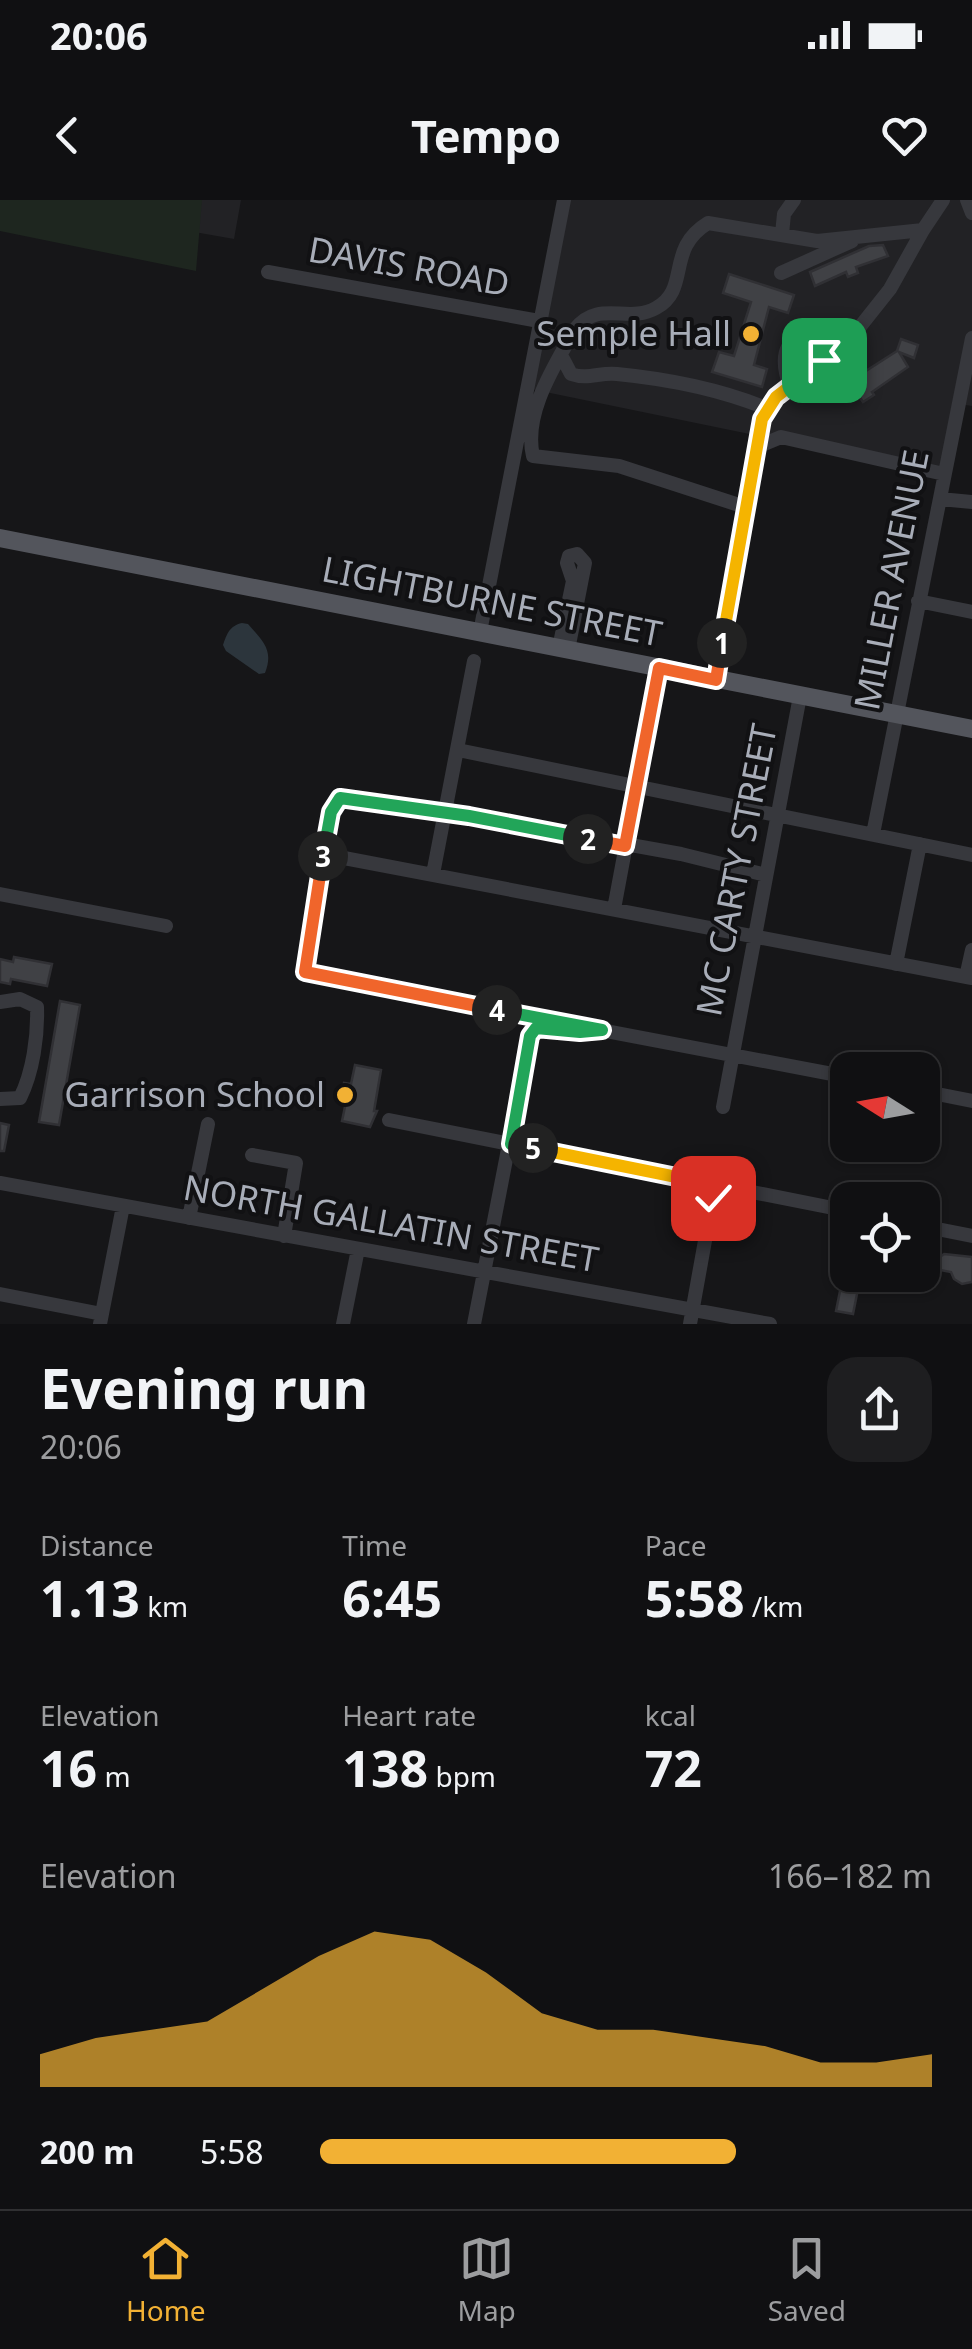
<!DOCTYPE html>
<meta charset="utf-8">
<style>
body{margin:0;font-family:"Noto Sans",sans-serif;background:#1e1e20;color:#f1f3f6;height:100vh;display:flex;flex-direction:column;font-size:38px;white-space:nowrap}
*{box-sizing:border-box;margin:0}
p{font-size:32px;color:#9c9d9f}
.icon{flex:none;width:55px;height:55px;fill:none;stroke:currentColor;stroke-width:2;stroke-linecap:round;stroke-linejoin:round}
.map{position:relative;height:1124px;overflow:hidden}
.panel{display:flex;flex-direction:column;background:#101012;flex:1}
.panel>*{flex:none}
.needle{width:65px;rotate:281deg}
.fabs{position:absolute;left:830px;top:852px;display:grid;gap:20px}
.fabs a{display:grid;place-items:center;width:110px;height:110px;border-radius:20px;background:#101012;box-shadow:0 2px 8px #0004,0 0 0 2px #303032;font-size:50px}
.pin{position:absolute;display:grid;place-items:center;width:85px;height:85px;color:#fff;margin:-42px;border-radius:20px;box-shadow:0 5px 15px #0006}
.km{position:absolute;width:50px;height:50px;margin:-25px;border-radius:50%;background:#222;color:#fff;font-size:28px;line-height:50px;text-align:center}
.round{display:grid;place-items:center;flex:none;width:105px;height:105px;border-radius:30px;background:#1e1e20}
.head{display:flex;align-items:center;justify-content:space-between;height:170px;padding:0 40px}
h1{font-size:55px;font-weight:700;line-height:75px}
.metrics{display:grid;grid-template-columns:repeat(3,1fr);gap:15px;height:170px;padding:10px 40px}
.metrics div{display:grid;align-content:center}
.metrics b{font-size:50px;font-weight:700}
.metrics small{font-size:28px;font-weight:400}
.metrics p{font-size:28px}
.chart{height:280px;padding:20px 40px}
.chart p{display:flex;justify-content:space-between}
.chart svg{width:100%;height:180px;margin-top:10px;fill:#f2b134;opacity:.7}
ul{padding:0 40px;list-style:none;font-size:32px}
li{display:grid;grid-template-columns:160px 120px 1fr;align-items:center;height:75px}
li i{height:25px;border-radius:12px;background:#f2b134}
.status{display:flex;justify-content:space-between;align-items:center;height:70px;padding:0 50px;background:#101012;direction:ltr}
.status svg{height:28px;fill:currentColor}
header{display:flex;justify-content:space-between;align-items:center;height:130px;padding:0 40px;background:#101012;font-size:45px;font-weight:700}
.tab-bar{display:flex;justify-content:space-around;align-items:center;height:140px;border-top:2px solid #303032;background:#101012;font-size:28px;color:#9c9d9f}
.tab-bar a{display:grid;justify-items:center;gap:5px}
.tab-bar .current{color:#f2b134}
.map>svg:first-child{display:block}
.built{fill:#222225}
.green{fill:#1e261f}
.water{fill:#2c353c}
.building{fill:#404145;stroke:#303034;stroke-width:2.5}
.lines{fill:none;stroke-linecap:round;stroke-linejoin:round}
.minor{stroke:#37383d;stroke-width:14}
.major{stroke:#53555c;stroke-width:18}
.split-1-casing{stroke:#fff;stroke-width:20}
.split-2-casing{stroke:#fff;stroke-width:20}
.split-3-casing{stroke:#fff;stroke-width:20}
.split-4-casing{stroke:#fff;stroke-width:20}
.split-5-casing{stroke:#fff;stroke-width:20}
.split-6-casing{stroke:#fff;stroke-width:20}
.split-1{stroke:#f5b400;stroke-width:12}
.split-2{stroke:#f0652b;stroke-width:12}
.split-3{stroke:#22a559;stroke-width:12}
.split-4{stroke:#f0652b;stroke-width:12}
.split-5{stroke:#22a559;stroke-width:12}
.split-6{stroke:#f5b400;stroke-width:12}
.poi-dot{fill:#f2b134;stroke:#111113;stroke-width:4}
.labels{text-anchor:middle;stroke-width:8;stroke-linejoin:round;paint-order:stroke}
.street-label{font-size:35px;fill:#a8adb8;stroke:#111113}
.poi-label{font-size:35px;fill:#a8adb8;stroke:#111113;text-anchor:end}
</style>
<div class="status"><b>20:06</b><svg viewBox="0 0 49 12"><path d="M0 12V9h3v3zM5 12V6h3v6zM10 12V3h3v9zM15 12V0h3v12zM26 1h20v11H26zM47 4h2v5h-2z"/></svg></div>
<header><svg class="icon" aria-label="back" viewBox="0 0 24 24"><path d="M15 5l-7 7 7 7"/></svg>Tempo<svg class="icon" aria-label="heart" viewBox="0 0 24 24"><path d="M12 20l-8-8c-3-5 5-10 8-4 3-6 11-1 8 4z"/></svg></header>
<div class="map">
<svg width="972" height="1124" viewBox="0 0 972 1124">
<rect width="100%" height="100%" fill="#161618"/>
<path class="built" d="M14,0h227l-7,39z
M563,0h409v206l-13,-2 -15,70 -418,-86z"/>
<path class="green" d="M0,0h202l-6,71 -196,-40z"/>
<path class="water" d="M242,423l6,1c15,17 26,26 17,49l-6,1 -33,-23 -3,-6c4,-11 6,-19 19,-22z"/>
<path class="building" d="M883,45l5,11 -32,11 2,6 -10,4 -2,-5 -31,14 -5,-14 59,-26z
M729,74l65,21 -6,18 -19,-6 -15,58 13,4 -5,18 -50,-15 7,-20 15,4 17,-54 -28,-9z
M901,139l17,6 -4,13 -15,-6 9,15 -36,25 2,3 -11,7 -17,-25 11,-8 4,5 36,-23z
M14,757l38,7 -5,22 -36,-7 -1,5 -10,-2v-23l13,3z
M60,801l20,4 -21,120 -20,-3z
M355,865l26,5 -7,41h3l-7,16 -28,-6 5,-24 -6,-1 3,-13 7,1z
M0,923l9,2 -5,26h-4z
M944,1054l28,3v25l-10,2 -8,-5 -3,-7 -16,-3 2,-10z
M842,1081l17,3 -6,30 -17,-3z"/>
<g class="lines">
<path class="minor" d="M967,0l5,13
M782,34l2,-20 10,-14
M268,72l271,49
M781,73l71,-32
M561,155l10,19c17,6 29,-2 46,0 51,5 102,15 149,34
M790,187c-20,-57 21,-58 63,-52
M757,247l24,-10 163,37
M940,299l32,3
M745,307l-126,-41 -86,-10c-10,-43 22,-91 42,-127 24,-30 53,-5 81,-21 35,-19 9,-59 52,-85l109,18 106,-11 20,-30
M918,401l54,11
M480,432l84,-432
M559,448l14,-67 -6,-18 2,-7 8,-2 8,9 -17,87
M716,479l50,-271 93,-80 31,-39 33,-59
M458,550l514,105
M873,634l99,-496
M323,654l649,124
M433,674l41,-213
M766,675l-85,-21 -212,-38 -129,-18 -9,14 -27,158 7,5 537,102
M0,694l166,32
M614,709l45,-241
M896,764l24,-120
M966,777l6,-27
M0,802l20,-3 17,8c1,29 -4,65 -17,91l-20,1
M922,891l50,10
M723,907l77,-411
M389,920l459,91
M252,955l44,8 -12,73
M0,983l770,141
M189,1018l19,-94
M922,1026l50,10
M0,1094l102,20
M100,1124l23,-118
M343,1124l15,-75
M474,1124l56,-288 6,-8 25,2
M690,1124l25,-139"/>
<path class="major" d="M0,338l972,191"/>
</g>
<g class="lines">
<defs>
<path id="split-1" d="M722,443l40,-224 14,-22 48,-37"/>
<path id="split-2" d="M588,639l37,7 34,-178 57,12 6,-37"/>
<path id="split-3" d="M323,656l8,-44 9,-14 129,18 119,23"/>
<path id="split-4" d="M323,656l-18,116 192,38"/>
<path id="split-5" d="M497,810l105,20 -22,2 -44,-4 -6,8 -19,108 22,4"/>
<path id="split-6" d="M533,948l183,37 -3,13"/>
</defs>
<use href="#split-1" class="split-1-casing"/>
<use href="#split-2" class="split-2-casing"/>
<use href="#split-3" class="split-3-casing"/>
<use href="#split-4" class="split-4-casing"/>
<use href="#split-5" class="split-5-casing"/>
<use href="#split-6" class="split-6-casing"/>
<use href="#split-1" class="split-1"/>
<use href="#split-2" class="split-2"/>
<use href="#split-3" class="split-3"/>
<use href="#split-4" class="split-4"/>
<use href="#split-5" class="split-5"/>
<use href="#split-6" class="split-6"/>
</g>
<g class="poi-dot">
<circle cx="751" cy="134" r="10"/>
<circle cx="345" cy="895" r="10"/>
</g>
<g class="labels">
<g class="street-label">
<text transform="translate(409 67) rotate(10)" y="12">DAVIS ROAD</text>
<text transform="translate(892 380) rotate(-79)" y="12">MILLER AVENUE</text>
<text transform="translate(492 402) rotate(11)" y="12">LIGHTBURNE STREET</text>
<text transform="translate(737 670) rotate(-79)" y="12">MC CARTY STREET</text>
<text transform="translate(391 1024) rotate(10)" y="12">NORTH GALLATIN STREET</text>
</g>
<g class="poi-label">
<text x="731" y="146">Semple Hall</text>
<text x="325" y="907">Garrison School</text>
</g>
</g>
</svg>
<div class="fabs">
<a><svg class="needle" viewBox="-14 -14 28 28"><path d="M0-13l5 13h-10z" fill="#e53935"/><path d="M0 13l5-13h-10z" fill="#9c9d9f"/></svg></a>
<a><svg class="icon" aria-label="locate" viewBox="0 0 24 24"><circle cx="12" cy="12" r="6"/><path d="M12 2v4M12 18v4M2 12h4M18 12h4"/></svg></a>
</div>
<div class="pin" style="left:824px;top:160px;background:#1e9e55"><svg class="icon" aria-label="arrive" viewBox="0 0 24 24"><path d="M6 21V4h12l-3 4 3 4H6"/></svg></div>
<div class="pin" style="left:713px;top:998px;background:#d93025"><svg class="icon" aria-label="check" viewBox="0 0 24 24"><path d="M5 12l5 5 9-10"/></svg></div>
<b class="km" style="left:722px;top:443px">1</b>
<b class="km" style="left:588px;top:639px">2</b>
<b class="km" style="left:323px;top:656px">3</b>
<b class="km" style="left:497px;top:810px">4</b>
<b class="km" style="left:533px;top:948px">5</b>
</div>
<section class="panel">
<div class="head"><div><h1>Evening run</h1><p>20:06</p></div><a class="round"><svg class="icon" aria-label="share" viewBox="0 0 24 24"><path d="M12 15V3M7 8l5-5 5 5M5 13v7h14v-7"/></svg></a></div>
<div class="metrics">
<div><p>Distance</p><b>1.13<small> km</small></b></div>
<div><p>Time</p><b>6:45</b></div>
<div><p>Pace</p><b>5:58<small> /km</small></b></div>
</div>
<div class="metrics">
<div><p>Elevation</p><b>16<small> m</small></b></div>
<div><p>Heart rate</p><b>138<small> bpm</small></b></div>
<div><p>kcal</p><b>72</b></div>
</div>
<div class="chart"><p><span>Elevation</span>166–182 m</p>
<svg viewBox="0 0 160 44" preserveAspectRatio="none"><path d="M0 44V36L10 32L20 30L30 28L40 20L50 12L60 6L70 8L80 16L90 26L100 30L110 30L120 32L130 34L140 38L150 38L160 36V44z"/></svg>
</div>
<ul>
<li><b>200 m</b>5:58<i style="width:68%"></i></li>
</ul>
</section>
<nav class="tab-bar">
<a class="current"><svg class="icon" aria-label="home" viewBox="0 0 24 24"><path d="M3 11l9-7 9 7M6 9v11h12V9"/></svg>Home</a>
<a><svg class="icon" aria-label="map" viewBox="0 0 24 24"><path d="M3 6l6-2 6 2 6-2v14l-6 2-6-2-6 2zM9 4v14M15 6v14"/></svg>Map</a>
<a><svg class="icon" aria-label="saved" viewBox="0 0 24 24"><path d="M7 4h10v16l-5-4-5 4z"/></svg>Saved</a>
</nav>
